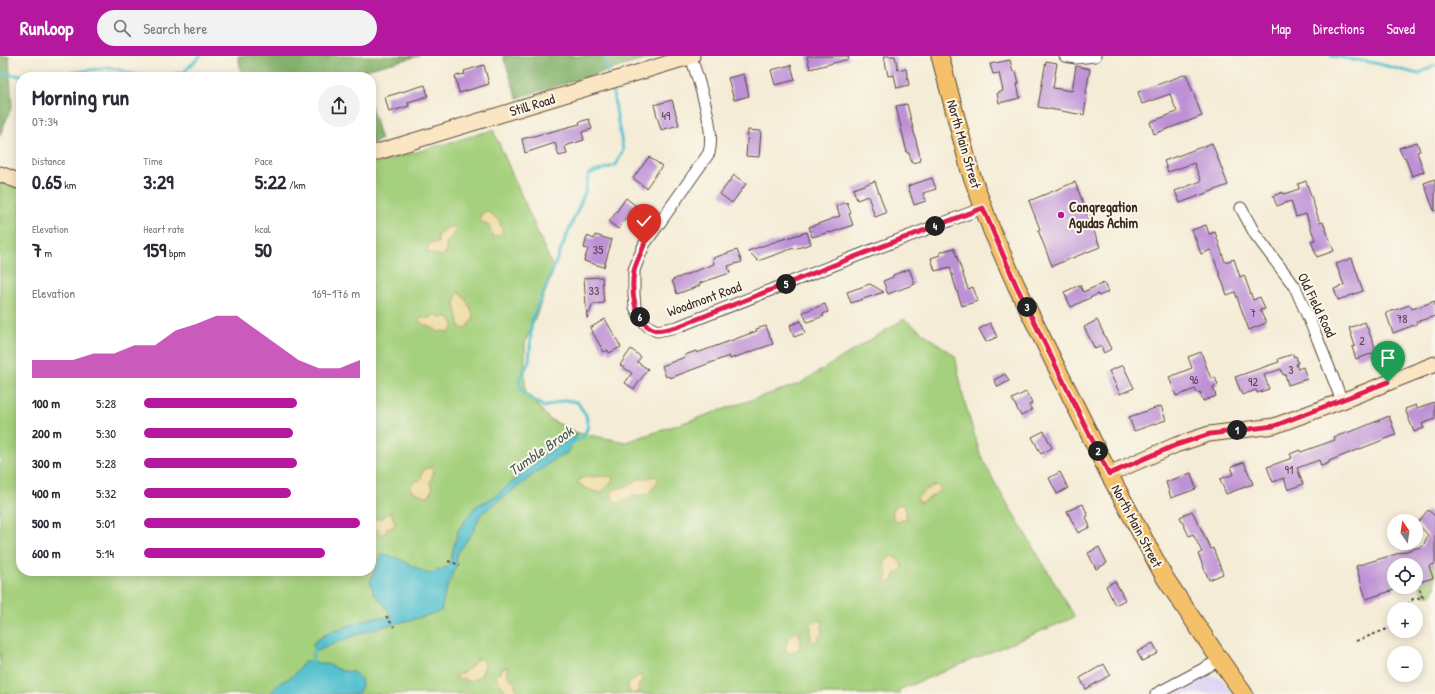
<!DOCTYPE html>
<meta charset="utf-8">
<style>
body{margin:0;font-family:"Patrick Hand",sans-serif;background:#f2f2f3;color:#2b2b33;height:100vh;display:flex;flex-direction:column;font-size:15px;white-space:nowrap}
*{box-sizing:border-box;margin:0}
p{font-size:13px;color:#7c7c81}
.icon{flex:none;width:22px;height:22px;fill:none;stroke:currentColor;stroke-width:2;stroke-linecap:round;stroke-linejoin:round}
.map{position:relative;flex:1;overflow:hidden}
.drawer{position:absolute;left:16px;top:16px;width:360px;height:504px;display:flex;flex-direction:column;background:#fff;border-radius:16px;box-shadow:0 2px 10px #0003}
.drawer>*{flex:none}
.needle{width:26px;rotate:347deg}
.controls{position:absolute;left:1387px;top:458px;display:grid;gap:8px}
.controls a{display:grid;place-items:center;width:36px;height:36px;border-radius:50%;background:#fff;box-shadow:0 2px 10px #0003;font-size:20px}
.pin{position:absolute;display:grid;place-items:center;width:34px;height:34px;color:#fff;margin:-41px -17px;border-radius:50% 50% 50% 0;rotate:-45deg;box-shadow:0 0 4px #0007}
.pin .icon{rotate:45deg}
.km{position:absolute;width:20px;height:20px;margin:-10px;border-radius:50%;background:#222;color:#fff;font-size:11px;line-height:20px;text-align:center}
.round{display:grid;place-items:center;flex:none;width:42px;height:42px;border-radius:21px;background:#f2f2f3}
.head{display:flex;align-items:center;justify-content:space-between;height:68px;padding:0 16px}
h1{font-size:22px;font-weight:800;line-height:30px}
.stats{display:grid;grid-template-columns:repeat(3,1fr);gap:6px;height:68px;padding:4px 16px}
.stats div{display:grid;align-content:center}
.stats b{font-size:20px;font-weight:800}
.stats small{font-size:11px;font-weight:400}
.stats p{font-size:11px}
.chart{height:112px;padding:8px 16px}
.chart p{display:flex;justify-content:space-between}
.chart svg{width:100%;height:72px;margin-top:4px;fill:#b5179e;opacity:.7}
ul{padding:0 16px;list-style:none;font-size:13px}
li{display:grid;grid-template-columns:64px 48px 1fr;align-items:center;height:30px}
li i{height:10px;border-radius:5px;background:#b5179e}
header{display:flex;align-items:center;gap:24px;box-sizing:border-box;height:56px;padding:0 20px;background:#b5179e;color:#fff}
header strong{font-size:19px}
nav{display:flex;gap:22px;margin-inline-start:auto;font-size:14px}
.search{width:280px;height:36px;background:#f2f2f3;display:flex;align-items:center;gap:10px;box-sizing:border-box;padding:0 14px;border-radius:22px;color:#7c7c81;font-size:15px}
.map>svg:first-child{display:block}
.built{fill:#ded5f5}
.green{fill:#a5d07d;stroke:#707d4e}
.forest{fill:#84b26c;stroke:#606e45}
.sand{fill:#eeda9e;stroke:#94825e}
.water{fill:#55c1cf;stroke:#487676}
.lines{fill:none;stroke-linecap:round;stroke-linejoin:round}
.stream{stroke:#55c1cf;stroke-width:3}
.building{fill:#bd91d6}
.street-casing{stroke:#57473a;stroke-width:13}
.secondary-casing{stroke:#57473a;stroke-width:17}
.primary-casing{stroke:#57473a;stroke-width:19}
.path{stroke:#57473a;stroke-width:2;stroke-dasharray:3 3;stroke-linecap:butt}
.street{stroke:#fff;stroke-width:11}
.secondary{stroke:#fbe6c3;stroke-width:15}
.primary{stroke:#f4c16a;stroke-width:17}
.route-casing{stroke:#fff;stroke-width:8}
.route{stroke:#e11d48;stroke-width:5}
.poi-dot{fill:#b5179e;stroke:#fbf7ec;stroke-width:1.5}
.labels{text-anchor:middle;stroke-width:4;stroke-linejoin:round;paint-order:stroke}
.number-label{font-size:12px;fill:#5c444c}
.street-label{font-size:14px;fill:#3b2a1e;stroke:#fbf7ec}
.poi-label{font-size:14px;font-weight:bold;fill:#3b2a1e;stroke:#fbf7ec;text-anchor:start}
.water-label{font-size:15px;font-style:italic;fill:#435753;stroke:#fbf7ec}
</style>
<header>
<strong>Runloop</strong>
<div class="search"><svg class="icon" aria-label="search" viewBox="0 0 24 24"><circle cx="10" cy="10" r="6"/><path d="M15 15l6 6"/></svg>Search here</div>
<nav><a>Map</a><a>Directions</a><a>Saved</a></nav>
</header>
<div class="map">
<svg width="1435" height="638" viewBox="0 0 1435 638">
<rect width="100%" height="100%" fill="#fbf7ec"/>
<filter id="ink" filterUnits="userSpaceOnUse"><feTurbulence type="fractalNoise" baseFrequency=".025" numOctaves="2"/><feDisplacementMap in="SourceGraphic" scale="8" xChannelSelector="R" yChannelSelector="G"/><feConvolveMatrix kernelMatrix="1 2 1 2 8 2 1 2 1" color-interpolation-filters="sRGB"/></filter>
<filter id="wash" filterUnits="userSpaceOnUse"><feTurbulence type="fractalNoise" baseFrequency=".012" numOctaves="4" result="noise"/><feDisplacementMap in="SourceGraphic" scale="16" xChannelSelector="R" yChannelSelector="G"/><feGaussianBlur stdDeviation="0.9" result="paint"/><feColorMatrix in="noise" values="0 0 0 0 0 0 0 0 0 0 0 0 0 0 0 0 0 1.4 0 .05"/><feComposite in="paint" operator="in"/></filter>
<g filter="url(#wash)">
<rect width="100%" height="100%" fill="#f4ecd6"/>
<path class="built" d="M1211,620l10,2 13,16h-58l22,-13z"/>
<path class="green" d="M493,74l61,140 -29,73v48l24,28 29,14 48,9 173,-58 105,-65 51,37 9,44 16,54 15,29 80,134 -176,73 1,4h-900v-512l21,7v382h350v-406z
M1435,508v23l-4,8 -8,1 -4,-14 13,-4 -3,-12z"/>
<path class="forest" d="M0,0h9l3,50 -12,29z
M238,0h181l-57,15 1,6h-121z
M503,0h154l-140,42z
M371,49l10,35 -10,3z"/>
<path class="sand" d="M487,155l12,9 4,14 -10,3 -4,-11 -10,-6c2,-5 3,-8 8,-9z
M448,171h7l1,3 -10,14v9l-4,3 -15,-4 1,-7 4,-2h6l-1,-8z
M460,237c5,4 15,20 13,27 -1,1 -4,4 -4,5 -3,4 -4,4 -9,3 -1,-4 -1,-7 -2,-11 -2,-10 -5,-12 -1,-23z
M434,259l4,1 3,2 5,-1 5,2 3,7 -5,7 -5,-2 -5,1 -6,-4 -11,-4 -3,-5 2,-2 10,1z
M427,412h5l2,3 -4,12 2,6 -3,7h-3l-15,-5v-6l3,-3 8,-3 -1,-4 3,-6z
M612,420l1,3c-4,6 -7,11 -14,14l-11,-4 -10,-6 2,-4 4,-2z
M655,420l4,3 -8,12 -5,4 -14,1 -13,7h-3c-4,-5 -6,-8 -3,-13l19,-6 6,-5h4z
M937,429l4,4c-3,4 -16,12 -21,14l-3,-5c6,-6 12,-11 20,-13z
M900,448l5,2 2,14h-5l-3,2 -5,-1 -2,-9 3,-5z
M391,456l4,11 -1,4 -7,1 -1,4 -4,3 -11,-11v-3l2,-2 9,-1z
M891,500c7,2 11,5 12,13l-8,5 -1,6 -9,2 2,-9 -2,-4v-8z
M823,564v5l-2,2 1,6 -4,4v4l-4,1 -3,-2v-17l3,-2z
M795,576l4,2c3,6 2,9 0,15l-10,5 -4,-5c2,-8 2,-12 10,-17z
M478,602l4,2 3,5 -4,11 -11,5h-4l-2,-3 -5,1 -3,-3 14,-8z
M507,611c0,8 1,12 8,15v5l3,4v3h-11c-3,-7 -9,-10 -11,-17l4,-4v-4z
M638,620h4l1,6 -5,3 1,7 -8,2 -3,-6v-4z"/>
<path class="water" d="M578,377l-11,20 -12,6 -74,55 -8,18 -16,22 -1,12 -11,27 -4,18c-21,8 -42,11 -63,17 -22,6 -42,15 -63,24l-2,-9 15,-10 43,-15 21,-1 -7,-11 -11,-12 -4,-12 12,-29 17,6 30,15 20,-8 9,-36 18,-24 18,-9 52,-43z
M305,605l25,4 9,5 14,2 8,7 1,6 -4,9h-89l11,-11 14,-8z"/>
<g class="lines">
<path class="stream" d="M606,0l2,21
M1331,0l44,7 43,11 17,-9
M0,18l44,3 65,-10 35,10
M160,21l24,-5 16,-16
M569,389l14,-8 5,-10 -2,-12 -9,-13 -12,-2 -21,7 -22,-15 -3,-12 10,-18 3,-43 53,-127 4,-18 27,-9 7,-15 -9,-51 -3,-13
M314,608l-2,-1 1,-10 4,-4"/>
</g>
<g id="blocks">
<path class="building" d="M807,0h41l1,3 -39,10z
M884,0h11l3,14 8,-1 3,16 -12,3 -3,-13 -6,1z
M1010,4l3,12 3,-1 3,12 -2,1 3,14 -21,5 -2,-10 6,-2 -4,-18 -6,1 -3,-10z
M1046,5l11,2 -4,25 19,3 4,-25 14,3 -4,24 1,1 -3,21 -46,-8z
M484,9l5,19 -30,9 -4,-17 10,-2 -1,-3z
M791,9l4,15 -20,5 -4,-15z
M744,18l5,22 -15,4 -6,-22z
M1186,18l16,42 -48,18 -4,-12 27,-10 -7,-18 -28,10 -4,-12z
M425,29l3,11 -20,6 1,4 -20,6 -4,-15z
M672,44l7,25 -18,5 -7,-25z
M907,48l14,57 -9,2 -3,-10h-2l-11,-47z
M589,63l3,10 -10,3 2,8 -19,6 2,8 -8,2 -4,-13 -30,10 -3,-14 58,-15 -1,-2z
M748,74l13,1 -2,26 -13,-1z
M1417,86l3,9 -3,1 7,20 -12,4 -7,-19h-2l-4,-9z
M1212,87l16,42 -48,18 -5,-12 26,-10 -7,-18 -26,9 -4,-11z
M649,101l13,9 -16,22 -13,-10z
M734,119l12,9 -14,19 -12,-9z
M932,122l4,11 -13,4 3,8 -12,4 -6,-19z
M1435,123v32h-1l-10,-28z
M875,125l11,32 -11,4 -7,-21 -11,4 -4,-11z
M1306,125l14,42 3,-1 11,29 -17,6 -6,-16 4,-1 -9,-26 -10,3 -5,-16 -14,5 -4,-10 10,-4 1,2 15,-5 -1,-5z
M1075,126l25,65 -48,19 -14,-36 2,-1 -11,-28z
M626,142l10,8 -18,23 -9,-7z
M847,146l4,11 -2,1 4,11 -23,8v-1l-18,5 -3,-10 31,-11 -4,-10z
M1206,169l3,9 6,-2 10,30 9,-3 6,18 4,-2 9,25 7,-3 5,12 -5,1 6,13 -17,7 -14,-38 -8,3 -16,-45 -10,4 -9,-24z
M807,176l4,12 -17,5v-1l-36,13 -10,-10 29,-10z
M595,179l17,5 -8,27 -20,-6 4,-12 -4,-1 3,-12 7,3z
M954,192l14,41 5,-2 5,14 -16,5 -8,-24 -4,-15 -15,4 -4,-13 9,-3v-3z
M737,194l5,12 -14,4 2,7 -30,10 -1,3 -22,8 -5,-14 42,-16 -1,-6z
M1352,202l11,33 -25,9 -4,-11 10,-4 -8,-21z
M909,213l6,15 -27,10 -5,-13 10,-4v-2z
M602,221l2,26 -11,1 -6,14 -3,-40z
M1104,227l4,9 -9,4 -1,-2 -27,13 -7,-15 16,-7 3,7z
M870,228l14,8 -33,11 -4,-11z
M1435,245v15l-19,6 1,2 -24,9 -7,-20 24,-8 2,4z
M825,248l3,8 -5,2 1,2 -17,6 -4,-10z
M605,263l16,28 -12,6 -1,-3 -4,2 -14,-24z
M1097,264l14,29 -7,4 -3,-7 -6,3 -11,-22z
M801,265l4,12 -11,4 -4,-12z
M1365,266l12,30 -21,7 -4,-12 3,-1 -6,-18z
M990,267l7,14 -11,5 -7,-13z
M766,270l7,18 -43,15 -1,-3 -59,22 -1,-2 -3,1 -4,-11 23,-9v-2l11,-4 1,2 60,-22 -1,-2z
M631,293l10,8 -4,5 11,7 -14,20 -9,-6 7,-10 -12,-8z
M1201,296l10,27 4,-2 3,8 -5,2 3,9 -13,5 -3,-9 -3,1 -2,-4 -19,7 -7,-19 23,-9 -4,-11z
M1293,298l1,3 2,-1 2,7 -2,1 2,5 5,-2 4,12 -19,6 -3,-11 -2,1 -2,-6 -17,6 5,14 -12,4 -1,-3 -14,5 -7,-18 44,-15 -1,-3z
M1123,309l11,23 -14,6 -11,-23z
M1005,318l4,7 -11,6 -4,-7z
M1026,336l6,11 -3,2 3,5 -11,6 -9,-17z
M1435,346v17l-13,5 2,4 -10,4 -9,-23 11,-4 1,3z
M1161,350l5,14 -32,11 -5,-14z
M1389,360l7,19 -67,26v2l-8,3 -2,-6 -22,8 6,16 -15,6 -4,-12 -11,4 -6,-15 25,-9 -2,-4 10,-4 1,2 34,-12 -1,-3 24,-8z
M1044,375l8,17 -11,6 -9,-17z
M1244,406l9,22 -27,10 -6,-15 14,-5 -3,-7z
M1060,416l8,16 -11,6 -8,-16z
M1191,417l5,16 -25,9 -5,-16z
M1083,448l5,12 -2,1 4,10 -12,6 -11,-22z
M1428,454l7,6v48l-6,2 4,12 -17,5v-18h-22v25l-28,9 -10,-33 67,-20 5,-11 -11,-12z
M1192,455l19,38 2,-1 10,26 -14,6 -11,-26 4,-2 -9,-18 -4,2 -9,-19z
M1099,491l8,16 -11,6 -8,-16z
M1115,525l10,19 -10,5 -9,-19z
M1153,587l5,10 -16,8 -5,-9z
M1104,608l6,11 -24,14 -6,-11z"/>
</g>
</g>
<g filter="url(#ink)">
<use href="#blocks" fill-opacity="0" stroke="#57473a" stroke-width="1"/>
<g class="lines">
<defs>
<path id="street" d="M691,0c7,25 25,73 18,97l-65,92 -10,25v24l1,13 6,12 8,8 8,4 20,-4 190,-75 116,-44
M1065,0l11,2 19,-2
M1241,152l14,26 40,53 23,53 24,61
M1156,638l64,-34"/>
<path id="secondary" d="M371,98l321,-98
M0,118l21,8
M1109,418l67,-29 33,-11 65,-8 68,-25 93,-37"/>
<path id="primary" d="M940,0l30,115 22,60 24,54 93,189 56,104 55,82 24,34"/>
</defs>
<use href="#street" class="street-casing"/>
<use href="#secondary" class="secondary-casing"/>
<use href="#primary" class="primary-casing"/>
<path class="path" d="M448,505l12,4
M1418,527l4,14
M1403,553l10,-10 11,-2
M386,560l8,11
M1356,585l34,-13 4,-3"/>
<use href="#street" class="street"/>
<use href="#secondary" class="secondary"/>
<use href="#primary" class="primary"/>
</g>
</g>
<g class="lines" filter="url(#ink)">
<defs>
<path id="route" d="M644,189c-3,8 -8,18 -10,26 -3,19 -1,53 22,59 6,2 15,-2 21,-3l190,-75 116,-44 33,77 93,189 67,-29 34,-11 64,-8 114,-44"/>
</defs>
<use href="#route" class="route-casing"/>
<use href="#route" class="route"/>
</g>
<circle class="poi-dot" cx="1061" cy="159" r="4"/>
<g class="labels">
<g class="number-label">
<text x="666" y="64">49</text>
<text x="598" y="198">35</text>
<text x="594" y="239">33</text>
<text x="1253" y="261">7</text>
<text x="1402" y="267">78</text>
<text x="1362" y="289">2</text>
<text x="1291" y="318">3</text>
<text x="1194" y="328">96</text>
<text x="1253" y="330">92</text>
<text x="1289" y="418">91</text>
</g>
<g class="street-label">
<text transform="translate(532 49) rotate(-17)" y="5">Still Road</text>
<text transform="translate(964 88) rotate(74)" y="5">North Main Street</text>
<text transform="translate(704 243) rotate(-20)" y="5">Woodmont Road</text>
<text transform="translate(1317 249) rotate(64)" y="5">Old Field Road</text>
<text transform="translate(1137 470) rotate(62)" y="5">North Main Street</text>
</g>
<g class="poi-label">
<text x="1069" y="156">Congregation<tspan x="1069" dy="16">Agudas Achim</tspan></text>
</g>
<g class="water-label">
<text transform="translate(541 395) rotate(-35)" y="5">Tumble Brook</text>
</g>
</g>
</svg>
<div class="controls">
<a><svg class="needle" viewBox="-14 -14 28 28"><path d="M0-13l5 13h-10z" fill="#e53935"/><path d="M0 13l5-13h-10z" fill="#7c7c81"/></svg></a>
<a><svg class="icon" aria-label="locate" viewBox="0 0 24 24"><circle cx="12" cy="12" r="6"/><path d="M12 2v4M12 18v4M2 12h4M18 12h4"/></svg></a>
<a>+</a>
<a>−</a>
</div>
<div class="pin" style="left:1388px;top:326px;background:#1e9e55"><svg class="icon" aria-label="arrive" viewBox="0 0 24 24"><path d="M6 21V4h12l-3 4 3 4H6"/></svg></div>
<div class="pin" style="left:644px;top:189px;background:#d93025"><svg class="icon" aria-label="check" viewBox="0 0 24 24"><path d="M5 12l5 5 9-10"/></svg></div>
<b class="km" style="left:1237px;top:374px">1</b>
<b class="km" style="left:1098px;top:395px">2</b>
<b class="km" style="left:1027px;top:251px">3</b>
<b class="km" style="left:935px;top:170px">4</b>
<b class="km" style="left:786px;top:228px">5</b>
<b class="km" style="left:640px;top:261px">6</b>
<section class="drawer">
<div class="head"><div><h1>Morning run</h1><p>07:34</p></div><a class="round"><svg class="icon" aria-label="share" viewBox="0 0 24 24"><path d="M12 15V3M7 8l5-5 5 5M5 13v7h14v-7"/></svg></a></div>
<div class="stats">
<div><p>Distance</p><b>0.65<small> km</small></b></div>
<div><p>Time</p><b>3:29</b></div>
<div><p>Pace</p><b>5:22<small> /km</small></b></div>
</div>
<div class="stats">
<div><p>Elevation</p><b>7<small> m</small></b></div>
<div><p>Heart rate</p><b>159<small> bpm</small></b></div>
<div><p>kcal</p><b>50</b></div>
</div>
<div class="chart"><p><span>Elevation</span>169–176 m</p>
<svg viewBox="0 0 160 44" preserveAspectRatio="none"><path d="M0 44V33L10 33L20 33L30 29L40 29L50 24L60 24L70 15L80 11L90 6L100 6L110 15L120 24L130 33L140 38L150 38L160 33V44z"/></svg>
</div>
<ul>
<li><b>100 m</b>5:28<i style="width:71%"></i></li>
<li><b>200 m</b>5:30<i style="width:69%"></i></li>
<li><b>300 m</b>5:28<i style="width:71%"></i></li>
<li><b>400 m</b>5:32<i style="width:68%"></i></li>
<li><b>500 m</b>5:01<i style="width:100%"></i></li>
<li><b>600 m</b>5:14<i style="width:84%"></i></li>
</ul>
</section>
</div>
